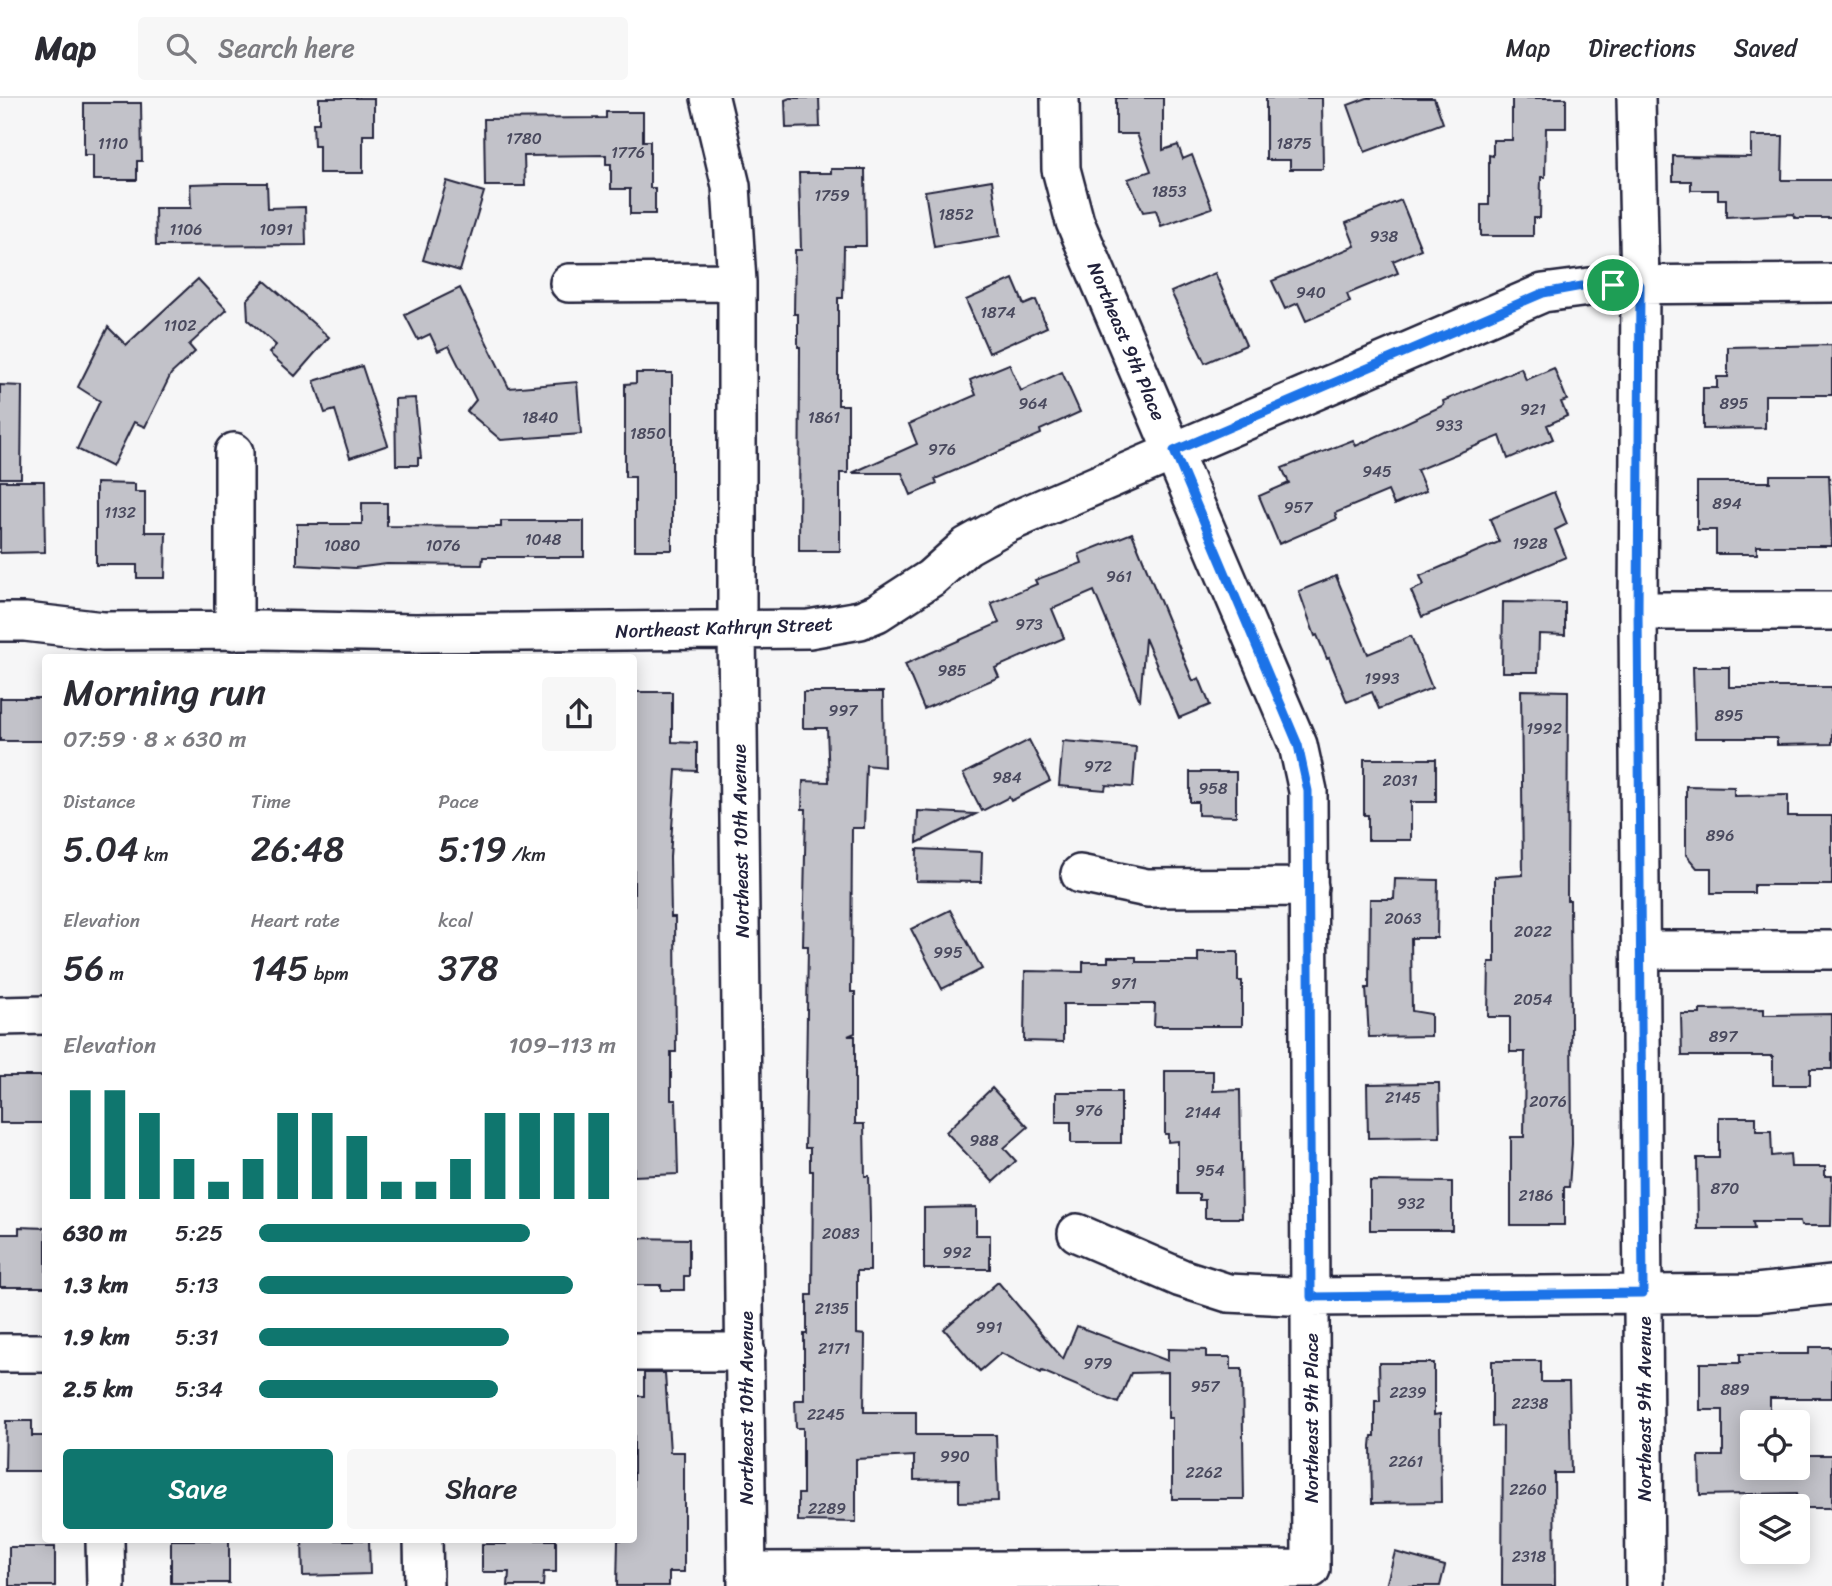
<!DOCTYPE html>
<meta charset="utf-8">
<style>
body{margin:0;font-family:Sriracha,sans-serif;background:#f7f7f7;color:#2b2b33;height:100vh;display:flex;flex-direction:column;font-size:26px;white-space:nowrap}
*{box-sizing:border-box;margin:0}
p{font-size:23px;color:#7c7c81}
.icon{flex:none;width:38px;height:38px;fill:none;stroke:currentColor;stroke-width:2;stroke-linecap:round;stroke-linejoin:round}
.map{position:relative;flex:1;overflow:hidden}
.side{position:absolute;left:42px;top:556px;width:595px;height:889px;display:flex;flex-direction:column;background:#fff;border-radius:7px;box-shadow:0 4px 18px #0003}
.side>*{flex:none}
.buttons{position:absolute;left:1740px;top:1312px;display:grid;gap:14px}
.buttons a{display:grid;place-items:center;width:70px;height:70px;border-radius:7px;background:#fff;box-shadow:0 4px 18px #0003;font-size:35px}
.pin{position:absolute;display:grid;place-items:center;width:60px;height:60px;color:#fff;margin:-30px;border:4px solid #fff;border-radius:50%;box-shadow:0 2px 7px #0007}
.round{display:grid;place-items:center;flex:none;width:74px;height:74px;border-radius:7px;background:#f7f7f7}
.summary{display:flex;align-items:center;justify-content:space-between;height:119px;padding:0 21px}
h1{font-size:38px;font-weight:600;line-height:52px}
.stats{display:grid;grid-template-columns:repeat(3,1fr);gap:10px;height:119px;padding:7px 21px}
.stats div{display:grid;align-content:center}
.stats b{font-size:35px;font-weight:600}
.stats small{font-size:19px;font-weight:400}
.stats p{font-size:19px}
.chart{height:196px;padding:14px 21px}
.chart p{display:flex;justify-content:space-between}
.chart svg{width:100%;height:126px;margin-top:7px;stroke:#0f766e;stroke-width:6}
.button{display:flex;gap:14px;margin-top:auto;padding:14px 21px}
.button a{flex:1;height:80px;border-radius:7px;background:#0f766e;color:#fff;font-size:28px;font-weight:600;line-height:80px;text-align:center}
.button a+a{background:#f7f7f7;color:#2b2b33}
ul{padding:0 21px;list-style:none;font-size:23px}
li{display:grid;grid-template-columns:112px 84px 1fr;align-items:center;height:52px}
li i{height:18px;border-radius:9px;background:#0f766e}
header{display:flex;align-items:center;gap:42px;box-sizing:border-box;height:98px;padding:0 35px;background:#fff;border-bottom:2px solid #e1e1e2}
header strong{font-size:33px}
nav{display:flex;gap:38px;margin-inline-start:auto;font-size:24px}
.search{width:490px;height:63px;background:#f7f7f7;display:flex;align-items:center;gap:18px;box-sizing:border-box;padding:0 24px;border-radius:7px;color:#7c7c81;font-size:26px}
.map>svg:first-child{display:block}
.building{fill:#c2c2c9;stroke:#22223b;stroke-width:2}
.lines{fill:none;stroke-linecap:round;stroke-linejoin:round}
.minor-casing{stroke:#22223b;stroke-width:42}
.minor{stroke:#fff;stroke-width:37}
.route-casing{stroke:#fff;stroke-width:14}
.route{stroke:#1a73e8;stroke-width:9}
.labels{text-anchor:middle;stroke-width:5;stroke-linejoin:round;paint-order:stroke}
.number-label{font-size:16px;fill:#4a4a5e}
.street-label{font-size:19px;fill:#22223b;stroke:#fff}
</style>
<header>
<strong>Map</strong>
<div class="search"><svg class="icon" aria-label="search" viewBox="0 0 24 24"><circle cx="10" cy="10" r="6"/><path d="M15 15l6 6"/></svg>Search here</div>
<nav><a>Map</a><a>Directions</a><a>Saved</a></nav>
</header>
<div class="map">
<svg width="1832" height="1488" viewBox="0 0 1832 1488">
<rect width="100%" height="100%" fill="#f6f6f7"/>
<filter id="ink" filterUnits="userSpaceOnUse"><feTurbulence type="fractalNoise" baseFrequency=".0143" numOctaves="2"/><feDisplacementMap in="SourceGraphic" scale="14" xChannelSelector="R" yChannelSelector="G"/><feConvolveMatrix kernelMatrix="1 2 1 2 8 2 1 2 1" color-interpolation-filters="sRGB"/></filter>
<g filter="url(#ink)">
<path class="building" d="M319,0h55v37h-11v38h-44v-27h-5l-1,-23h6z
M790,0h29l1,29 -34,1 -1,-28z
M1116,0h47v52l15,-5 5,14 9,-4 20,53 -51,18 -5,-16 -13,2 -15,-33 23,-8 -14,-37h-21z
M1266,0h56l1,71h-33v-9h-24z
M1367,0h67l9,25 -78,29 -17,-47z
M1512,0h54v30h-20l-1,49h-4l-1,41h-7v18h-52v-31h8v-50l4,1v-16h19z
M84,5h57l1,58h-5v19h-44v-25h-9z
M606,14h37v29h7v47h5v26h-25v-25h-19v-25h-5v-9l-82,1 1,30h-40l-1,-67 122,-1z
M1751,38h32l-1,44h50v38h-37l-1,-4 -68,3v-18h-8v-9h-27v-9h-18v-25l78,1z
M831,71h34l1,77h-22l-1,52h-5v107h10v68h-8v78h-41l1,-204h-2v-33h-4l1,-64h6l-2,-77h32z
M992,82l8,56 -66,11 -9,-56z
M447,83l37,11 -24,79 -37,-11z
M224,85h43l1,25 37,-1 1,38 -150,1 -1,-38h36l-1,-24z
M1401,102l20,49 -28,12 5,12 -51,21 3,8 -44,19 -8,-18 -13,6 -13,-28 83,-35 -9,-23z
M1215,175l31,72 -41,18 -34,-71z
M198,181l29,31 -38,35 6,7 -24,22 -26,53 -11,-5 -22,45 -35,-18 23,-48 -22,-14 30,-60 18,18z
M1013,181l11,26 12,-5 11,27 -58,26 -23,-53z
M265,183l64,56 -34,39 -26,-23 7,-8 -28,-25 -1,-20z
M460,190l49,100 68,-6 4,52 -80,6 -34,-29 9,-11 -27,-54 -11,5 -8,-17 -12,6 -13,-25z
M1832,247v50h-67v33l-62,1v-41h14v-11h11v-30z
M1009,266l12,27 41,-19 18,40 -40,18 1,4 -106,45 2,5 -26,11 -9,-22h-50l65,-29 -8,-20 67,-29 -6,-15z
M362,268l26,79 -38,13 -15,-48 -10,3 -11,-32z
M1521,270l5,12 28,-12 13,32 -6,2 6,14 -20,9 6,14 -45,20 -8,-23 -83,34 9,21 -32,14 -6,-14 -53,22 2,6 -58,25 -20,-48 30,-13 -7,-15 71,-28 3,6 88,-41 -1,-4z
M636,275h36v177h-37v-73h-10v-93l11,-1z
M0,287l22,1 -1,92h-21z
M415,300l6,60h-3v7h-22l-1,-66z
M1770,377h59l3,71h-75v8h-41v-24h-19v-48h73z
M0,383h44l1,71 -45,1z
M96,385l39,1v8h10v40h21l-1,46h-28v-13h-41z
M1554,394l13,32 -12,6 11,27 -144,60 -11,-26 13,-6 -4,-9 79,-34 -9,-23z
M362,405h25v23l114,1v-6h83v36h-101l-1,8 -95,-1 -32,4 -58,-3v-41h65z
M1132,435l61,148 6,-3 11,27 -31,13 -34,-80 -5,63 -46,-110 -42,18 12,29 -69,30 4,9 -75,32 -19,-45 94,-41 -8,-20 46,-19 -2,-4 47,-17 -3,-9z
M1336,478l32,78 43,-18 21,52 -53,21 -7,-17 -25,10 -18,-44 -2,1 -10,-24 -2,1 -16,-45z
M1503,504l62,1v32l-26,-1 -1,38h-36z
M1693,569h36v20h103v57l-55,1v-7h-82z
M1521,592l47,1 -1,209h3l2,244 -3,43h-5v38h-53v-88h13l1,-85h-15v-35h-22l1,-55h6v-85l28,-2z
M634,594h38v50l25,1v28l-21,-1 -6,87 1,60h4l1,135h-5v48h5l2,74 -44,2z
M803,594h80l1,75 -18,-2 -2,63h-12l-1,164h4v41l-7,3h7v88h9l1,52h4l1,42v53h-13v63l8,1 -1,77h52v23h80l2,66 -39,1v-23l-45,1v-24l-58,3v63l-58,-1v-27h5v-66h-7l-1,-28h9v-66h3v-39h5l1,-124h-3v-23h-5l3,-202h-5l3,-137h-4l1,-28 26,1 -2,-54h-24z
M0,600h46l-2,43h-44z
M1029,642l21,41 -39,20 -2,-4 -27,14 -19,-37z
M1063,643l73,6 -3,40 -27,-2 -1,5 -46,-4z
M1364,661h72v43h-25v38h-43v-25h-4z
M1190,674h46v44l-38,-1v-13h-8z
M1686,688l48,1v9l54,-1v21h44v69h-78v8h-43v-25h-14l-11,-13z
M918,713l58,3 -59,29z
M917,751l65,3 -1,30 -65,-1z
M1395,781l43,1 -1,58h-26l1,73 19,3v22l-62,1 -3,-49h3l1,-89h24z
M950,812l32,59 -40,20 -31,-60z
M1198,854h40v29h4v45h-88l1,-22h-92v38l-39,-1 1,-70 58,1v-10h25v-5h28v5h62z
M1764,911v6l68,-1v55h-22v16h-37v-29h-91l-1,-42h19v-4z
M1165,973h48v20l27,-1 2,128h-37v-18h-6v-6h-21v-53l-10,1v-8h-3z
M0,978h46v47h-46z
M1431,985h8l1,54 -72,1 -1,-54z
M992,990l36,39 -24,21 12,13 -23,21 -47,-50z
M1056,994h65v51h-50v-21h-15z
M1719,1019h37v14h15l1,25 18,-2 1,13h34v9h7l-1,50h-30l-1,-4h-47l1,7h-56l-1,-71h22z
M1370,1083l82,1v48h-82z
M976,1109v28h14v34h-66v-61z
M19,1129l27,1v59h-46v-53h19z
M634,1140l55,1v37h-5v14h-23v-5h-27z
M998,1184l65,77 14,-33 91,35v-12l38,1v7h25v12h11l2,130h-72v-81h-4v-46l-37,1 -13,30 -76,-32 -1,2 -40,-20 -21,18 -36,-42z
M1809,1249h23v51h-62v24h-18v46h45v-13h35v53h-35v-15l-97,2 -1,-39h24v-46h-23v-47h40v-9h69z
M1492,1263h49v21h28l2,91h-17l1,113h-53l1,-160 -11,1z
M1379,1265h55v52l6,-1 1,88 -69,1 -1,-57 1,-10h3v-35h5z
M644,1275h21l5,79h14v120h-15v14h-52l1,-46h16v-144h10z
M6,1323h26v15h14v35h-41z
M171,1442h58v43h-58z
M302,1442h67l1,34 -67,2z
M506,1442h50v32h-12l-1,14h-35l1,-14h-27v-28h24z
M9,1449h46v39h-46z
M1395,1454l50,14 -5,20h-54z"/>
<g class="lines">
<defs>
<path id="minor" d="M710,0l21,88 6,96v347l10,957
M1636,0l4,187 -2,326 7,975
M569,185l168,-1
M234,354v179
M1638,513h194
M0,524h25l78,9 161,-1 151,3 394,-4 51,-9 17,-7 54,-35 36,-32 41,-23 535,-230 62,-8 227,-2
M1080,776l67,14 162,-1
M1641,852h191
M0,918l46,-1
M1077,1135l104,45 47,15 83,4 445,-4 76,-8
M634,1254h112
M0,1255h46
M105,1442l1,46
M423,1442l1,46
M747,1473l564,-2 -3,-778 -10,-46 -223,-523 -14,-53 -1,-71"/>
</defs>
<use href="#minor" class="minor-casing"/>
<use href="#minor" class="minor"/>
</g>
</g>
<g class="lines" filter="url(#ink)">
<defs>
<path id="route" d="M1613,187h27l-2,326 5,682 -332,4 -3,-506 -10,-46 -124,-294 369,-158 39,-7z"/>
</defs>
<use href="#route" class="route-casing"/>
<use href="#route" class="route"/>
</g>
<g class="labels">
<g class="number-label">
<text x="524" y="46">1780</text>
<text x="113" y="51">1110</text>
<text x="1294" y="51">1875</text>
<text x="628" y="60">1776</text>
<text x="1169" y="99">1853</text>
<text x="832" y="103">1759</text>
<text x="956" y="122">1852</text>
<text x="186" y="137">1106</text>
<text x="276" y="137">1091</text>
<text x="1384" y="144">938</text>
<text x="1311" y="200">940</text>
<text x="998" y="220">1874</text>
<text x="180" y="233">1102</text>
<text x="1033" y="311">964</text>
<text x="1734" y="311">895</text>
<text x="1533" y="317">921</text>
<text x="540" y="325">1840</text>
<text x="824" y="325">1861</text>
<text x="1449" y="333">933</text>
<text x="648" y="341">1850</text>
<text x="942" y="357">976</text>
<text x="1377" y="379">945</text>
<text x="1727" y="411">894</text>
<text x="1298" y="415">957</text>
<text x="120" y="420">1132</text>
<text x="543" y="447">1048</text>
<text x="1530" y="451">1928</text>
<text x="342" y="453">1080</text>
<text x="443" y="453">1076</text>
<text x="1119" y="484">961</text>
<text x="1029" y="532">973</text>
<text x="952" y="578">985</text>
<text x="1382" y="586">1993</text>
<text x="843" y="618">997</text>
<text x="1729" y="623">895</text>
<text x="1544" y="636">1992</text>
<text x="1098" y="674">972</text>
<text x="1007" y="685">984</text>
<text x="1400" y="688">2031</text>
<text x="1213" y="696">958</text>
<text x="1720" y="743">896</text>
<text x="1403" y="826">2063</text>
<text x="1533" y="839">2022</text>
<text x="948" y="860">995</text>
<text x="1124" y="891">971</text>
<text x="1533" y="907">2054</text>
<text x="1723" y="944">897</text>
<text x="1403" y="1005">2145</text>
<text x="1548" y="1009">2076</text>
<text x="1089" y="1018">976</text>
<text x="1203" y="1020">2144</text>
<text x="984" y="1048">988</text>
<text x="1210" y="1078">954</text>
<text x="1725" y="1096">870</text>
<text x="1536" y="1103">2186</text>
<text x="1411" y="1111">932</text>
<text x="841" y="1141">2083</text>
<text x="957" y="1160">992</text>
<text x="832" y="1216">2135</text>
<text x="989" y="1235">991</text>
<text x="834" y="1256">2171</text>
<text x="1098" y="1271">979</text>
<text x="1205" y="1294">957</text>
<text x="1735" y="1297">889</text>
<text x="1408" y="1300">2239</text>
<text x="1530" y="1311">2238</text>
<text x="826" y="1322">2245</text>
<text x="955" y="1364">990</text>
<text x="1406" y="1369">2261</text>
<text x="1204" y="1380">2262</text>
<text x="1528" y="1397">2260</text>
<text x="827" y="1416">2289</text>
<text x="1529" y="1464">2318</text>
</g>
<g class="street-label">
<text transform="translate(1127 243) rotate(67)" y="7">Northeast 9th Place</text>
<text transform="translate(724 529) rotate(-2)" y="7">Northeast Kathryn Street</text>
<text transform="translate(740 743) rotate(-91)" y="7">Northeast 10th Avenue</text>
<text transform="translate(746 1310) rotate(-90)" y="7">Northeast 10th Avenue</text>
<text transform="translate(1644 1311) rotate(-90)" y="7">Northeast 9th Avenue</text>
<text transform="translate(1311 1320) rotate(-90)" y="7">Northeast 9th Place</text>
</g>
</g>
</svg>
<div class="buttons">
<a><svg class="icon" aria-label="locate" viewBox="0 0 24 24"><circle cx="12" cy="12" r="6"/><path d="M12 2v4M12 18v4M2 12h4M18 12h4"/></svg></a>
<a><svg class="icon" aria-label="layers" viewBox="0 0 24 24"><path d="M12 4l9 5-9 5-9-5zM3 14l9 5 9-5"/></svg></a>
</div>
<div class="pin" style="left:1613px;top:187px;background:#1e9e55"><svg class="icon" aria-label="arrive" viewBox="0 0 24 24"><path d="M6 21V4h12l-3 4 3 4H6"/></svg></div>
<section class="side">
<div class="summary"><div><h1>Morning run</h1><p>07:59 · 8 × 630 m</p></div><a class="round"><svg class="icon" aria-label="share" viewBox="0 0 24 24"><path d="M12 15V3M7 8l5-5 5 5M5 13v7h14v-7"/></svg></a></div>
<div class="stats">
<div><p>Distance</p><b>5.04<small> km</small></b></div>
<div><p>Time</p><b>26:48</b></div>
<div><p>Pace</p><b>5:19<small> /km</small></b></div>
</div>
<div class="stats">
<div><p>Elevation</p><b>56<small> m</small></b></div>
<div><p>Heart rate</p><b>145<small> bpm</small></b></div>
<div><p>kcal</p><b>378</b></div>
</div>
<div class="chart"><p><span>Elevation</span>109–113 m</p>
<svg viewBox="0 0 160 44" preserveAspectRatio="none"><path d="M5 44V6M15 44V6M25 44V14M35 44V30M45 44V38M55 44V30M65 44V14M75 44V14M85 44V22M95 44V38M105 44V38M115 44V30M125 44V14M135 44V14M145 44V14M155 44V14"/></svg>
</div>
<ul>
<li><b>630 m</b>5:25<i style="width:76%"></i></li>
<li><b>1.3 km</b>5:13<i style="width:88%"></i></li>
<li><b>1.9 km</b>5:31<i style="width:70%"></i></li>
<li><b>2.5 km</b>5:34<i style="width:67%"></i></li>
</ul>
<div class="button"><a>Save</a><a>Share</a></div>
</section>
</div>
